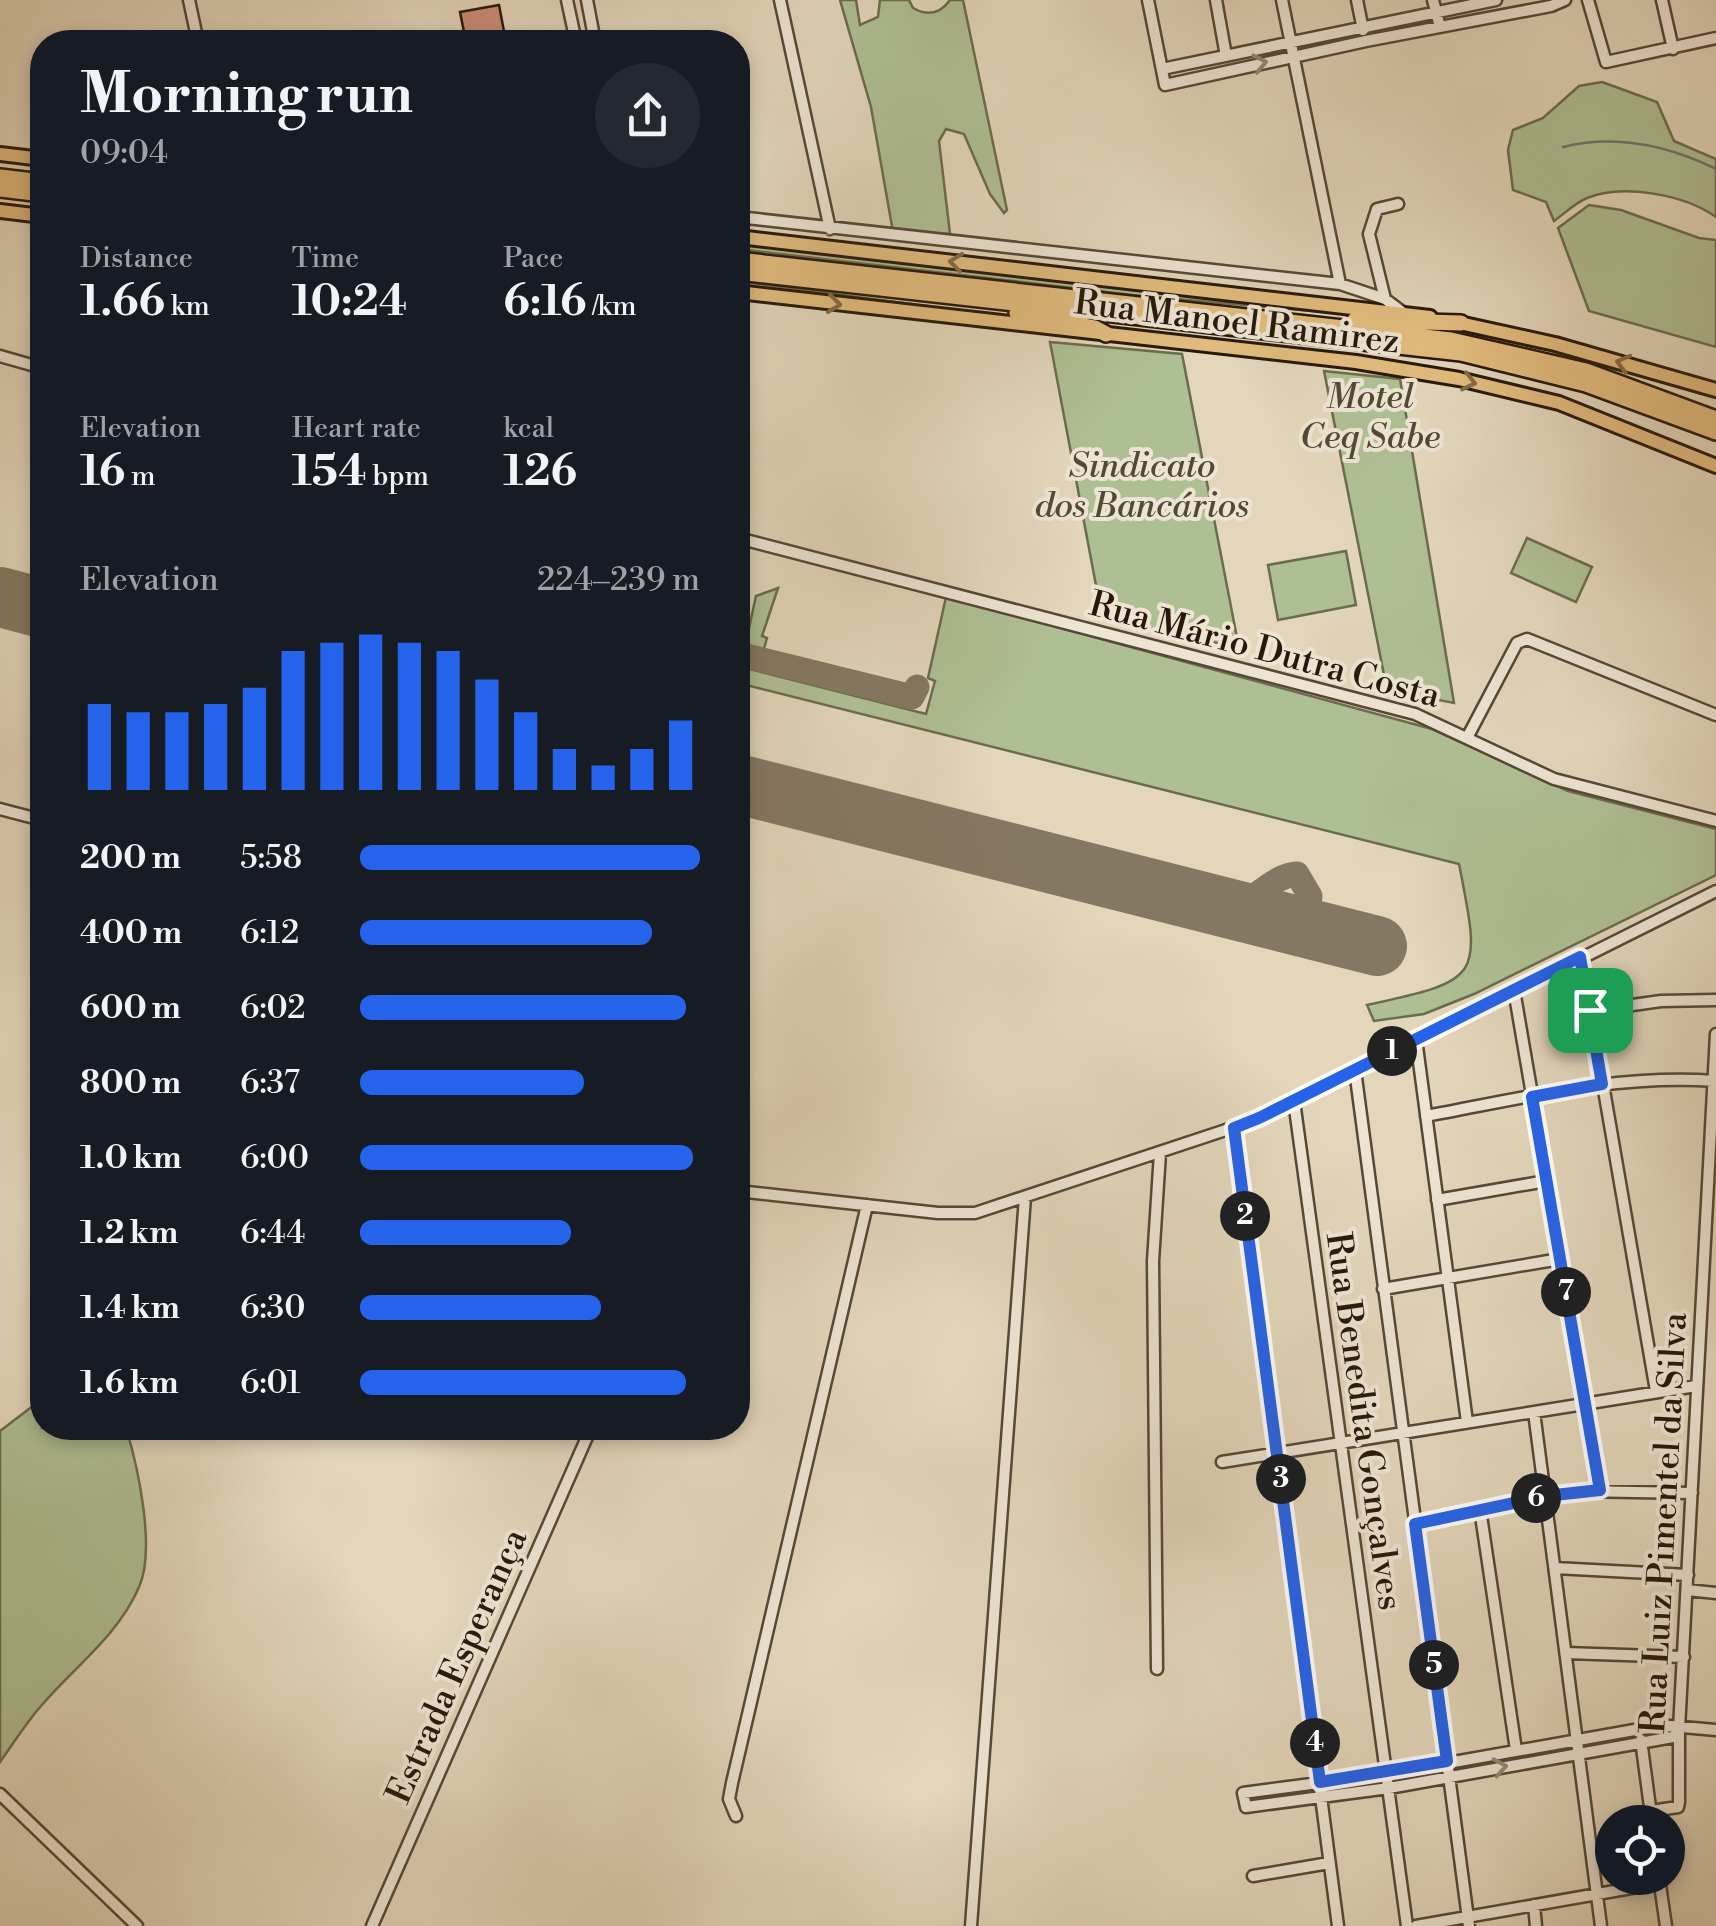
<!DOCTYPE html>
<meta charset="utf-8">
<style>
body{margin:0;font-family:"Libre Bodoni",serif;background:#242831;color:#f1f3f6;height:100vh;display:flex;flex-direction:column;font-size:38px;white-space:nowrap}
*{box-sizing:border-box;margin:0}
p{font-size:32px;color:#9ea1a6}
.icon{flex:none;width:55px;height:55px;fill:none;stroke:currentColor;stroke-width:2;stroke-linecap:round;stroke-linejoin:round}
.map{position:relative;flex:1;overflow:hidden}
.panel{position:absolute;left:30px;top:30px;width:720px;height:1410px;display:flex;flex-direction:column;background:#171b24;border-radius:40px;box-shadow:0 5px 15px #0003}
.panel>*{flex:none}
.buttons{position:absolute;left:1595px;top:1805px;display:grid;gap:20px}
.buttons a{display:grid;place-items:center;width:90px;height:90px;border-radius:50%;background:#171b24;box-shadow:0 5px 15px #0003;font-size:50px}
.pin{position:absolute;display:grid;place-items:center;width:85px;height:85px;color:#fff;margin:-42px;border-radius:20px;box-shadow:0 5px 15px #0006}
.km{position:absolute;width:50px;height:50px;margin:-25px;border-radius:50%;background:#222;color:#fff;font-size:28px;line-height:50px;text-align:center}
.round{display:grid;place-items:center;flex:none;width:105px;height:105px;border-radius:52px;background:#242831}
.overview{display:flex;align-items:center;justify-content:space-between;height:170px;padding:0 50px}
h1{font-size:55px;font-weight:700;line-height:75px}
.stats{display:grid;grid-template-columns:repeat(3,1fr);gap:15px;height:170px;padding:10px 50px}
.stats div{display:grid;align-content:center}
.stats b{font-size:42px;font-weight:700}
.stats small{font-size:28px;font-weight:400}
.stats p{font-size:28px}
.chart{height:280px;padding:20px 50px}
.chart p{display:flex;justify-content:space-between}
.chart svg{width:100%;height:180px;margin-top:10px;stroke:#2563eb;stroke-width:6}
ul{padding:0 50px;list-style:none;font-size:32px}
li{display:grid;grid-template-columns:160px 120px 1fr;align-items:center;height:75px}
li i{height:25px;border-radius:12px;background:#2563eb}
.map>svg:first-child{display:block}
.green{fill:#afbf94;stroke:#6b6c4f;stroke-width:2.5}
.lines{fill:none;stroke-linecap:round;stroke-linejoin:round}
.stream{stroke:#69796f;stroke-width:2.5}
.taxiway{stroke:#857862;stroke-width:25}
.runway{stroke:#857862;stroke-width:60}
.building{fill:#cc8d79;stroke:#27190a;stroke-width:2.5}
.minor-casing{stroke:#564836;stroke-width:15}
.major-casing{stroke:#27190a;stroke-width:18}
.highway-casing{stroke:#27190a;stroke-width:20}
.minor{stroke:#ede4d3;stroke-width:10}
.major{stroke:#e2bb7e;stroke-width:12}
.highway{stroke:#e2bb7e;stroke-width:15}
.oneway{stroke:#948979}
.oneway2{stroke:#846a44}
.route-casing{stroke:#fff;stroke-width:20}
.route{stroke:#2563eb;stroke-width:12}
.labels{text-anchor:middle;stroke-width:8;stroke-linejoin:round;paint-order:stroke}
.street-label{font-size:35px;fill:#27190a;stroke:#ede4d3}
.park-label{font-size:35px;font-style:italic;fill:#504b33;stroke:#ede4d3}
</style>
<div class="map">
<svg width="1716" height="1926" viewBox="0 0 1716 1926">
<rect width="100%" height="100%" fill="#e3d6bb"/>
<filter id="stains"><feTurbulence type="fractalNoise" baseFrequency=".002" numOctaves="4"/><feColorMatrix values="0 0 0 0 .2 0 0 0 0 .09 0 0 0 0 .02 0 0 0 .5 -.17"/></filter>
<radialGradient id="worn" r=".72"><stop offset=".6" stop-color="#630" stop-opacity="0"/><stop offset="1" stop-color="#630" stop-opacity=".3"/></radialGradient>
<path class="green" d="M840,0h16l4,25 18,-8 2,-17h29l4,8c14,8 27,6 37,-8h13l44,210 -3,3 -14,-19 -26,-60 -18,-5 -7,12 11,93 -57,-2 -22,-125z
M1602,82l55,20 17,39 42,18v58c-31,-22 -93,-34 -129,-19 -12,5 -23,16 -33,23l-8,-19 -33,-12 -5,-40 5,-20 30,-12 36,-32z
M1589,205l32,5 78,28 17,2v107l-127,-36 -31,-83z
M738,241l653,77 -258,-23 -395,-46z
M738,281l300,40 -300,-33z
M1050,342l132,12 57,294 -137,-31z
M1324,371l76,8 54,324 -67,-13z
M1527,538l65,29 -16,35 -65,-29z
M1346,551l10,54 -78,15 -10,-55z
M778,588l-16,48 5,2 -5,18 -18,-5 12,-55z
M946,597l486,132 136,62 148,38v46l-242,119 -50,20 -50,7 -7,-16c115,-25 115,-26 92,-141l-721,-181v-17l188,48 9,-33 -7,-3z
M42,1399v29h84c12,39 30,121 13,159 -21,49 -65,80 -98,119 -15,17 -28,38 -41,56v-331z"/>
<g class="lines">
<path class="stream" d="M1563,147c53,-13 104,-2 153,22"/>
<path class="taxiway" d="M738,654l174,43 5,-10
M1226,907c28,-1 43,-31 71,-33l13,22 -5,31"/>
<path class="runway" d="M0,597l42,11
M738,784l639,162"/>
</g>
<path class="building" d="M499,5l7,37h-40l-6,-30z"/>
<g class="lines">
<defs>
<path id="minor" d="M189,0l9,42
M567,0l9,42
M587,0l8,42
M780,0l50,229
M1148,0l17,85 201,-44 185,-35 14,-6
M1216,0l10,56
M1282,0l58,284
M1357,0l6,30
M1433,0l7,27
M1588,0l18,62 110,-24
M1662,0l11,49
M1162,69l334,-69
M738,217l602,67 45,15 16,12
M1385,299l-16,-65 8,-25 21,-5
M0,356l42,12
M738,538l677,176 139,65 162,42
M1468,736l49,-93 10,-4 189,76
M0,809l42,11
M1581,957l75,434
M1514,990l86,500
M1590,1011l71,-10 55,-1
M1416,1039l51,383
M1355,1070l114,856
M1294,1101l113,825
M1426,1116c97,-18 191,-42 289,-35
M1233,1128l105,798
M738,1191l200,22h37l284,-94 457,-228
M1437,1200l109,-19
M1383,1289l177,-30
M1534,1412l67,514
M1222,1462l474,-76
M1480,1509l36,241
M1415,1524l162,-33 115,2
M1555,1568l133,7
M1687,1590l29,3
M1566,1653l118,4
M1157,1669l-4,-408 7,-108
M1679,1729l-6,8 -284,51 -143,19 -3,-14 143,-19 254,-45 31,-3 45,4
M1641,1740l11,82
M0,1794l137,132
M1651,1811l27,-4 1,-5v-73l37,-695
M736,1816l-7,-17 3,-16 135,-578
M1253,1876l76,-13
M1659,1878l7,48
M1534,1905l2,21
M372,1926l219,-498
M971,1926l54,-729
M1416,1926l244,-43"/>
<path id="major" d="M0,154l42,5
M0,211l42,5
M738,237l692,80
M738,292l618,70 103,17 100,24 157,63
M1455,322l100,22 161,46"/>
<path id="highway" d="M0,177l42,5
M0,189l42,5
M738,260l713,80 135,31 130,48
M738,272l723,81 125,31 130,48
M1017,313l78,15 11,6
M1355,320l106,3"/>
</defs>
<use href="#minor" class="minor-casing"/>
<use href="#major" class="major-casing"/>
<use href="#highway" class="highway-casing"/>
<use href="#minor" class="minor"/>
<use href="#major" class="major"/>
<use href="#highway" class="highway"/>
</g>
<defs><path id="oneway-chevron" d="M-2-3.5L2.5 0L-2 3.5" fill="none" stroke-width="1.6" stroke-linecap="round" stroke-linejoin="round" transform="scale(2.5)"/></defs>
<g class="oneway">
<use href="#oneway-chevron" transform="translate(1260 63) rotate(-12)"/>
<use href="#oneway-chevron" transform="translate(1500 1767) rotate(-10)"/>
</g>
<g class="oneway2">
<use href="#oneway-chevron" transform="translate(956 262) rotate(-173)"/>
<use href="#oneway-chevron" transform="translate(834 304) rotate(7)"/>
<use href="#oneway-chevron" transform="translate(1623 363) rotate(-165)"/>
<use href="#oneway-chevron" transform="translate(1469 382) rotate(13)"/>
</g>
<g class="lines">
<defs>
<path id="route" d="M1580,957l22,127 -70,13 68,393 -54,6 -131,28 32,237 -127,21 -86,-654 25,-10z"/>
</defs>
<use href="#route" class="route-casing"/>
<use href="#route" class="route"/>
</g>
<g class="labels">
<g class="street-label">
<text transform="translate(1237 321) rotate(7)" y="12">Rua Manoel Ramirez</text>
<text transform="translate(1265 649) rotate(15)" y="12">Rua Mário Dutra Costa</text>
<text transform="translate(1365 1421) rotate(82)" y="12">Rua Benedita Gonçalves</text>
<text transform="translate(1663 1523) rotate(-87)" y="12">Rua Luiz Pimentel da Silva</text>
<text transform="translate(456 1666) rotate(-66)" y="12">Estrada Esperança</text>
</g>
<g class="park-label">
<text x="1370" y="408">Motel<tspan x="1370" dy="40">Ceq Sabe</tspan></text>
<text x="1142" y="477">Sindicato<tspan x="1142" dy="40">dos Bancários</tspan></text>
</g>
</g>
<rect width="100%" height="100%" filter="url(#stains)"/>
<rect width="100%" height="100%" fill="url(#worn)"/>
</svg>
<div class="buttons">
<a><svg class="icon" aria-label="locate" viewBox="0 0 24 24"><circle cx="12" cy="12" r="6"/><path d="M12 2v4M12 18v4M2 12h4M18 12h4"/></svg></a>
</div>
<div class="pin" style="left:1590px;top:1010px;background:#1e9e55"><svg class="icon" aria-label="arrive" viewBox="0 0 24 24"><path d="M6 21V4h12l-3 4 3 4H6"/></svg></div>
<b class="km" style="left:1392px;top:1051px">1</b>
<b class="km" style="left:1245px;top:1216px">2</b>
<b class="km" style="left:1281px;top:1479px">3</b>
<b class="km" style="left:1315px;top:1743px">4</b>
<b class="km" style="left:1434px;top:1665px">5</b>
<b class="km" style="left:1536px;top:1498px">6</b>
<b class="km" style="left:1566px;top:1292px">7</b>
<section class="panel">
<div class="overview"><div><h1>Morning run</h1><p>09:04</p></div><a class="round"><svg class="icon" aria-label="share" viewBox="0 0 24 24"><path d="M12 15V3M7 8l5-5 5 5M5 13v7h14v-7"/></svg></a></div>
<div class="stats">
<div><p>Distance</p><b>1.66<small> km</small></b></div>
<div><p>Time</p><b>10:24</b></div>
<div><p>Pace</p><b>6:16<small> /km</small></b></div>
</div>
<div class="stats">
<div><p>Elevation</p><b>16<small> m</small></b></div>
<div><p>Heart rate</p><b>154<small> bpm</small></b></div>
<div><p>kcal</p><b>126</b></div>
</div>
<div class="chart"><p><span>Elevation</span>224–239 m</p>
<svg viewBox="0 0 160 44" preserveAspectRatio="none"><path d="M5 44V23M15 44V25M25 44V25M35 44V23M45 44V19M55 44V10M65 44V8M75 44V6M85 44V8M95 44V10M105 44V17M115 44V25M125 44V34M135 44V38M145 44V34M155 44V27"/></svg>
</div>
<ul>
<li><b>200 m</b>5:58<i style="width:100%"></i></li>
<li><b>400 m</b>6:12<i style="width:86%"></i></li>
<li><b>600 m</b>6:02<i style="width:96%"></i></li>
<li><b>800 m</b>6:37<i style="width:66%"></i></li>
<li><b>1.0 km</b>6:00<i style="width:98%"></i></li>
<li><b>1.2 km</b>6:44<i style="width:62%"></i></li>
<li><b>1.4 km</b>6:30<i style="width:71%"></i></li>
<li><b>1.6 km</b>6:01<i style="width:96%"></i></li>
</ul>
</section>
</div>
